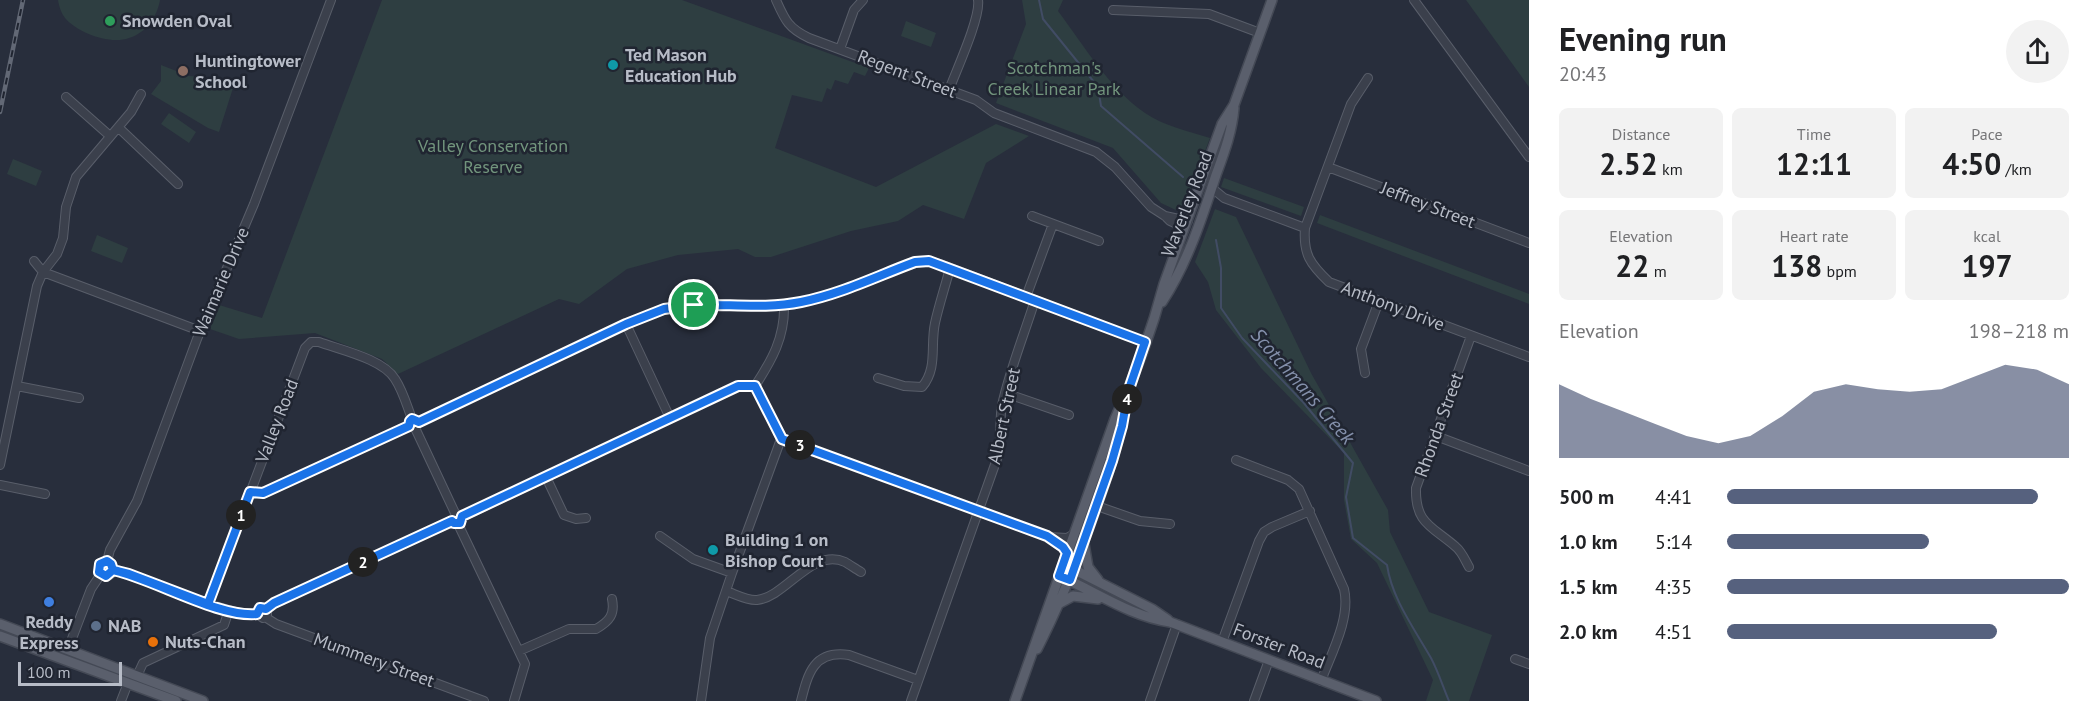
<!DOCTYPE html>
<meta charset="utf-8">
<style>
body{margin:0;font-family:"PT Sans",sans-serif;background:#f2f2f2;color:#202124;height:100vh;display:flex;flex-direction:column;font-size:22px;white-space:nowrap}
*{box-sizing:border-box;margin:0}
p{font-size:20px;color:#757577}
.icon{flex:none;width:33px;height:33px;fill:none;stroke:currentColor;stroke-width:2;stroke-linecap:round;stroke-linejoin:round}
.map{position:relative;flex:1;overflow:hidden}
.sheet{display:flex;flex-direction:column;background:#fff;width:570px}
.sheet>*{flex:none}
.scale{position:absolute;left:18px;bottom:15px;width:104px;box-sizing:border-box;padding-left:6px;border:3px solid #b7bcc7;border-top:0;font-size:16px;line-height:21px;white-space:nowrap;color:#b7bcc7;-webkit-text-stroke:4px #202531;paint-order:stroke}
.pin{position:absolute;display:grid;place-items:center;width:51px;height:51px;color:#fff;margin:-26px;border:3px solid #fff;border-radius:50%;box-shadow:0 2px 6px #0007}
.km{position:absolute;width:30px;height:30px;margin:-15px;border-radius:50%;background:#222;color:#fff;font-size:16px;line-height:30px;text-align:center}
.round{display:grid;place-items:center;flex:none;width:63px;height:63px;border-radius:32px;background:#f2f2f2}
.headline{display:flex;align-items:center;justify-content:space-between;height:102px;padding:0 30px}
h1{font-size:33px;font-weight:700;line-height:45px}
.figures{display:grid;grid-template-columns:repeat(3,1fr);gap:9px;height:102px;padding:6px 30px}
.figures div{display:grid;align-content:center;border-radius:9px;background:#f2f2f2;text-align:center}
.figures b{font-size:30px;font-weight:700}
.figures small{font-size:16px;font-weight:400}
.figures p{font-size:16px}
.chart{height:168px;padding:12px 30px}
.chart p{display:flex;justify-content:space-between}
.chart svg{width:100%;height:108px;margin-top:6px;fill:#56617e;opacity:.7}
ul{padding:0 30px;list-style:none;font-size:20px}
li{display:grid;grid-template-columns:96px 72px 1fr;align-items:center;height:45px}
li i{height:15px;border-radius:8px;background:#56617e}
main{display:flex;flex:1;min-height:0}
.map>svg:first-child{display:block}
.green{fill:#2e3e41}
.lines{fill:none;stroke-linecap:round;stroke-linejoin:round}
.stream{stroke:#414c64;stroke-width:2}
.minor-casing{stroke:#595e6a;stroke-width:10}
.major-casing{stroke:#444955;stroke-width:12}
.minor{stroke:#3b404c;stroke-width:8}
.major{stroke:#5a5f6c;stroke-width:9}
.rail-casing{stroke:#626875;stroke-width:4.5}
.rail{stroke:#202531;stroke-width:2;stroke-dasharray:7;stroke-linecap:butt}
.route-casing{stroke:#fff;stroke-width:12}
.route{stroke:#1a73e8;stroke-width:8}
.leisure-dot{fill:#2e9e5b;stroke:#202531;stroke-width:2}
.culture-dot{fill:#0f9aa8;stroke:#202531;stroke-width:2}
.education-dot{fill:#8d6e63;stroke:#202531;stroke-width:2}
.shop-dot{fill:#3f7fe0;stroke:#202531;stroke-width:2}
.service-dot{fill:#5c6f8a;stroke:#202531;stroke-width:2}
.food-dot{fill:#e8710a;stroke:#202531;stroke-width:2}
.labels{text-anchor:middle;stroke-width:5;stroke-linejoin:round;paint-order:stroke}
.poi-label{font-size:18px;font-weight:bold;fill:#b7bcc7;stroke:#202531;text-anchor:start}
.park-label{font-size:18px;fill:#72957d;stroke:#202531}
.street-label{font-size:18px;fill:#b7bcc7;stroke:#202531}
.water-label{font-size:20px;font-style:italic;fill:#838faa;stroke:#202531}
</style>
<main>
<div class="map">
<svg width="1529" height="701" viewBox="0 0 1529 701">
<rect width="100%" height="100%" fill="#282e3c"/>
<path class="green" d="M58,0h102c-3,17 -14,33 -31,38 -19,7 -51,-5 -64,-20 -4,-5 -6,-12 -7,-18z
M382,0h300l187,68 -4,8 -11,-4 -6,12 -13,-4 -4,10 -4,-2 -5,14 -30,-7 -17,53 101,39 120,-63 33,12 -43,27 -22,56 -41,-14 -25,16 -47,10 -80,26h-16l-17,-8 -60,6 -51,14 -48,35 -20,-5 -161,75 -16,-15 -67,-26 -76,6 -29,-10 9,-24 43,13z
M1022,0h41l-5,11c27,36 50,76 87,102 19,13 43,18 65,25l-27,72 -5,1 -17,-8 -48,-55 -117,-45 30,-79z
M1466,0h63v87z
M906,21l30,12 -5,14 -30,-11z
M161,65l28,11 12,1 32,11 -14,44 -11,-4 -57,-34 10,-13z
M169,113l27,19 -7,11 -28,-19z
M13,159l29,12 -6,15 -29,-12z
M1224,178l80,29 -3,9 -80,-29z
M1215,209l21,8 75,156 77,137 2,22 39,80 63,23 -23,66h-43l7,-21 -56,-117 -26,-24 -7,-39v-47l-83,-85 -45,-58 -8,-28 -13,-20z
M1320,215l209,79v10l-212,-81z
M97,235l31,13 -6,15 -31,-12z"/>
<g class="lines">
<path class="stream" d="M1039,0l4,19 55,68 3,19 82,71
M1216,240l5,28v40l21,30 61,64 50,61 -7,34 7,41 34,27c5,34 27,63 44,93 7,13 12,29 18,43"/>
<defs>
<path id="minor" d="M776,0c9,20 12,28 33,38l167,62 18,13 102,39 19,15 36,40 14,9 5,5 15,7
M1414,0l115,157
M1113,10l96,4 51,19
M840,49l14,-39 9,-10
M949,90c7,-19 32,-73 29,-90
M66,97l44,39
M119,128l59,56
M1328,167l201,76
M1212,188l12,10 81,30c-2,26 5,36 24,54l200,75
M1032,216l67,25
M1165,216l23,5
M1305,228l46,-124 17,-26
M34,261l9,11 14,-18 6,-16 3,-31 10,-30 55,-65 10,-18
M1026,297l27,-73
M626,324l44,94
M1365,373l-4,-24 18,-48
M878,378l26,8 18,1c16,-19 8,-41 13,-64 4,-18 10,-36 15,-55
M17,386l62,12
M755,386l26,53 266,97 16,11 4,6
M755,386c17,-26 30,-49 29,-81
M1005,393l64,22
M419,422l207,-98 38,-15 30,-4 67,1 40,-4 32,-8 82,-32 14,-1 11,3 205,78
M416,430l39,83
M1436,436l93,35
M1236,460l52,20 11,9 45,100c7,29 -13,65 -23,92
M0,465l37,-179 6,-14 157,59
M546,477l18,38 12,4 10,-1
M0,485l45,9
M250,492l13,1 146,-67
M1097,506l43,15 30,3
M462,517l276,-131h17
M458,524l67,140 -11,37
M660,536l33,23 39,14
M1048,537l19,1 7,-4
M107,561l3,-11 27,-49 60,-162 57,-135 77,-204
M99 569a7 7 0 1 1 14 0a7 7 0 1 1-14 0Z
M1469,567c-4,-7 -7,-15 -13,-20 -24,-21 -41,-23 -40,-59l55,-152
M113,570l16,4 79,30 39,11 10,-1 6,4 4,-3v-4l-2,-3h-5l-3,6
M726,591c9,3 22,10 31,9 29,-3 55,-53 88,-38 5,3 11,7 16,10
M208,604l97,-256 6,-6h8c22,8 64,17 76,37 8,12 12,27 17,40
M266,609l8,-6 178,-82
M265,617l11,7 208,77
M1222,642l37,-101 5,-9 8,-5 38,-16
M68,649l23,-60 10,-15
M519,651l50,-22h27c14,-8 19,-15 16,-30
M1515,659l14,5
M137,676l6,-13 81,-38 5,-15
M121,701l7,-18
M701,701l9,-63 22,-65 49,-134
M801,701c7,-28 13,-51 48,-46l69,25
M911,701l87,-245c4,-17 1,-34 4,-51 8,-36 22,-70 33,-105
M1150,701l27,-77
M1254,701l15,-41"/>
<path id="major" d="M1162,302c25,-38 40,-84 54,-127 8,-22 16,-43 18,-67
M1084,544l4,23 10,13
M1069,567l83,42 16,11
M1059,576c38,16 70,40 111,46l206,79
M1060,603l13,-7 25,3
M0,624l203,77
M0,636l176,65
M1037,649c20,-39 36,-78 51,-119 15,-41 30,-83 38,-127
M1015,701l100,-282c20,-43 37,-89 49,-135l58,-160 12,-19 38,-105"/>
</defs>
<use href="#minor" class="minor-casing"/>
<use href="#major" class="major-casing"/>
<use href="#minor" class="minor"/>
<use href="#major" class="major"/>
<defs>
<path id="rail" d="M0,112l23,-112"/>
</defs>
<use href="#rail" class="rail-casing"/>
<use href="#rail" class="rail"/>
</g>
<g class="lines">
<defs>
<path id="route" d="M694,305l-30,4 -38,15 -207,98 -7,-3 -2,2 -1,5 -146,67 -13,-1 -42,112 -79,-30 -16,-4 -2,-6 -4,-3 -7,3 -1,8 7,4 7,-6c41,9 106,48 144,44l3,-6 6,1 8,-6 178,-82 2,2h6l2,-7 276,-130h17l27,53 265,97 16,11 4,6 -8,23 11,4 42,-119 10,-35 6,-34 17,-50 -216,-81 -14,1c-38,14 -74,32 -114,40 -35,7 -71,2 -107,3"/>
</defs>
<use href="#route" class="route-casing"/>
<use href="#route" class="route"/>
</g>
<circle class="leisure-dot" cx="110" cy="21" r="6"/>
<g class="culture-dot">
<circle cx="613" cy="65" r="6"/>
<circle cx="713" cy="550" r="6"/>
</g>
<circle class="education-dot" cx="183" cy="71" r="6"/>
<circle class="shop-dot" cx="49" cy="602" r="6"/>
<circle class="service-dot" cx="96" cy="626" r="6"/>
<circle class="food-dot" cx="153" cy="642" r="6"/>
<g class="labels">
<g class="poi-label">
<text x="122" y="27">Snowden Oval</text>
<text x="625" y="61">Ted Mason<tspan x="625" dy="21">Education Hub</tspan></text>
<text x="195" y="67">Huntingtower<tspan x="195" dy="21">School</tspan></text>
<text x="725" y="546">Building 1 on<tspan x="725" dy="21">Bishop Court</tspan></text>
<text x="49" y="628" text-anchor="middle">Reddy<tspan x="49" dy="21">Express</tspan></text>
<text x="108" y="632">NAB</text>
<text x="165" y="648">Nuts-Chan</text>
</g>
<g class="park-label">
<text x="1054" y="74">Scotchman's<tspan x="1054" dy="21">Creek Linear Park</tspan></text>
<text x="493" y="152">Valley Conservation<tspan x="493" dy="21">Reserve</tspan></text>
</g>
<g class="street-label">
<text transform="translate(907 74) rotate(21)" y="6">Regent Street</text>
<text transform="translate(1187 204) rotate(-69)" y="6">Waverley Road</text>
<text transform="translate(1428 205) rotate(21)" y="6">Jeffrey Street</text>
<text transform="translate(221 282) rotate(-67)" y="6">Waimarie Drive</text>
<text transform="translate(1393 306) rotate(21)" y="6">Anthony Drive</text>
<text transform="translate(1004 416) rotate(-78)" y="6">Albert Street</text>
<text transform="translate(277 421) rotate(-69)" y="6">Valley Road</text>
<text transform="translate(1439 425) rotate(-70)" y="6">Rhonda Street</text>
<text transform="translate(1279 646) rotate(21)" y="6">Forster Road</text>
<text transform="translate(374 660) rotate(20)" y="6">Mummery Street</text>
</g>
<g class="water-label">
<text transform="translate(1303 386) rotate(49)" y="7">Scotchmans Creek</text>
</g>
</g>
</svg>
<div class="scale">100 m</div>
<div class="pin" style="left:694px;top:305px;background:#1e9e55"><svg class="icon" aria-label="arrive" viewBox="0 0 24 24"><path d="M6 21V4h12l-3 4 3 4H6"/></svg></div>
<b class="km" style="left:241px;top:515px">1</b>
<b class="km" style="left:363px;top:562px">2</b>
<b class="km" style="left:800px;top:445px">3</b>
<b class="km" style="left:1127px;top:399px">4</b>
</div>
<section class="sheet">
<div class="headline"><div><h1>Evening run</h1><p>20:43</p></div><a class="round"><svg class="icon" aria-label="share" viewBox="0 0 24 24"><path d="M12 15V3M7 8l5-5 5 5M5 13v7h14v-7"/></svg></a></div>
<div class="figures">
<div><p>Distance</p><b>2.52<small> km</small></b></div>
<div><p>Time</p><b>12:11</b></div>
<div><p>Pace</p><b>4:50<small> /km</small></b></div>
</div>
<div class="figures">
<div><p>Elevation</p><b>22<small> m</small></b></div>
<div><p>Heart rate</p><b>138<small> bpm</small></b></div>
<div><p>kcal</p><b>197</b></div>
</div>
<div class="chart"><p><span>Elevation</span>198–218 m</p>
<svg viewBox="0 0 160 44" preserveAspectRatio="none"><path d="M0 44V14L10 20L20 25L30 30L40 35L50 38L60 35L70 27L80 17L90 14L100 16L110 17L120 16L130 11L140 6L150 8L160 14V44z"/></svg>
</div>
<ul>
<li><b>500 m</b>4:41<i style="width:91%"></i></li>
<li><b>1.0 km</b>5:14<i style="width:59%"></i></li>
<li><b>1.5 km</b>4:35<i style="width:100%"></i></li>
<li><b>2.0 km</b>4:51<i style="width:79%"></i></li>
</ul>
</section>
</main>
